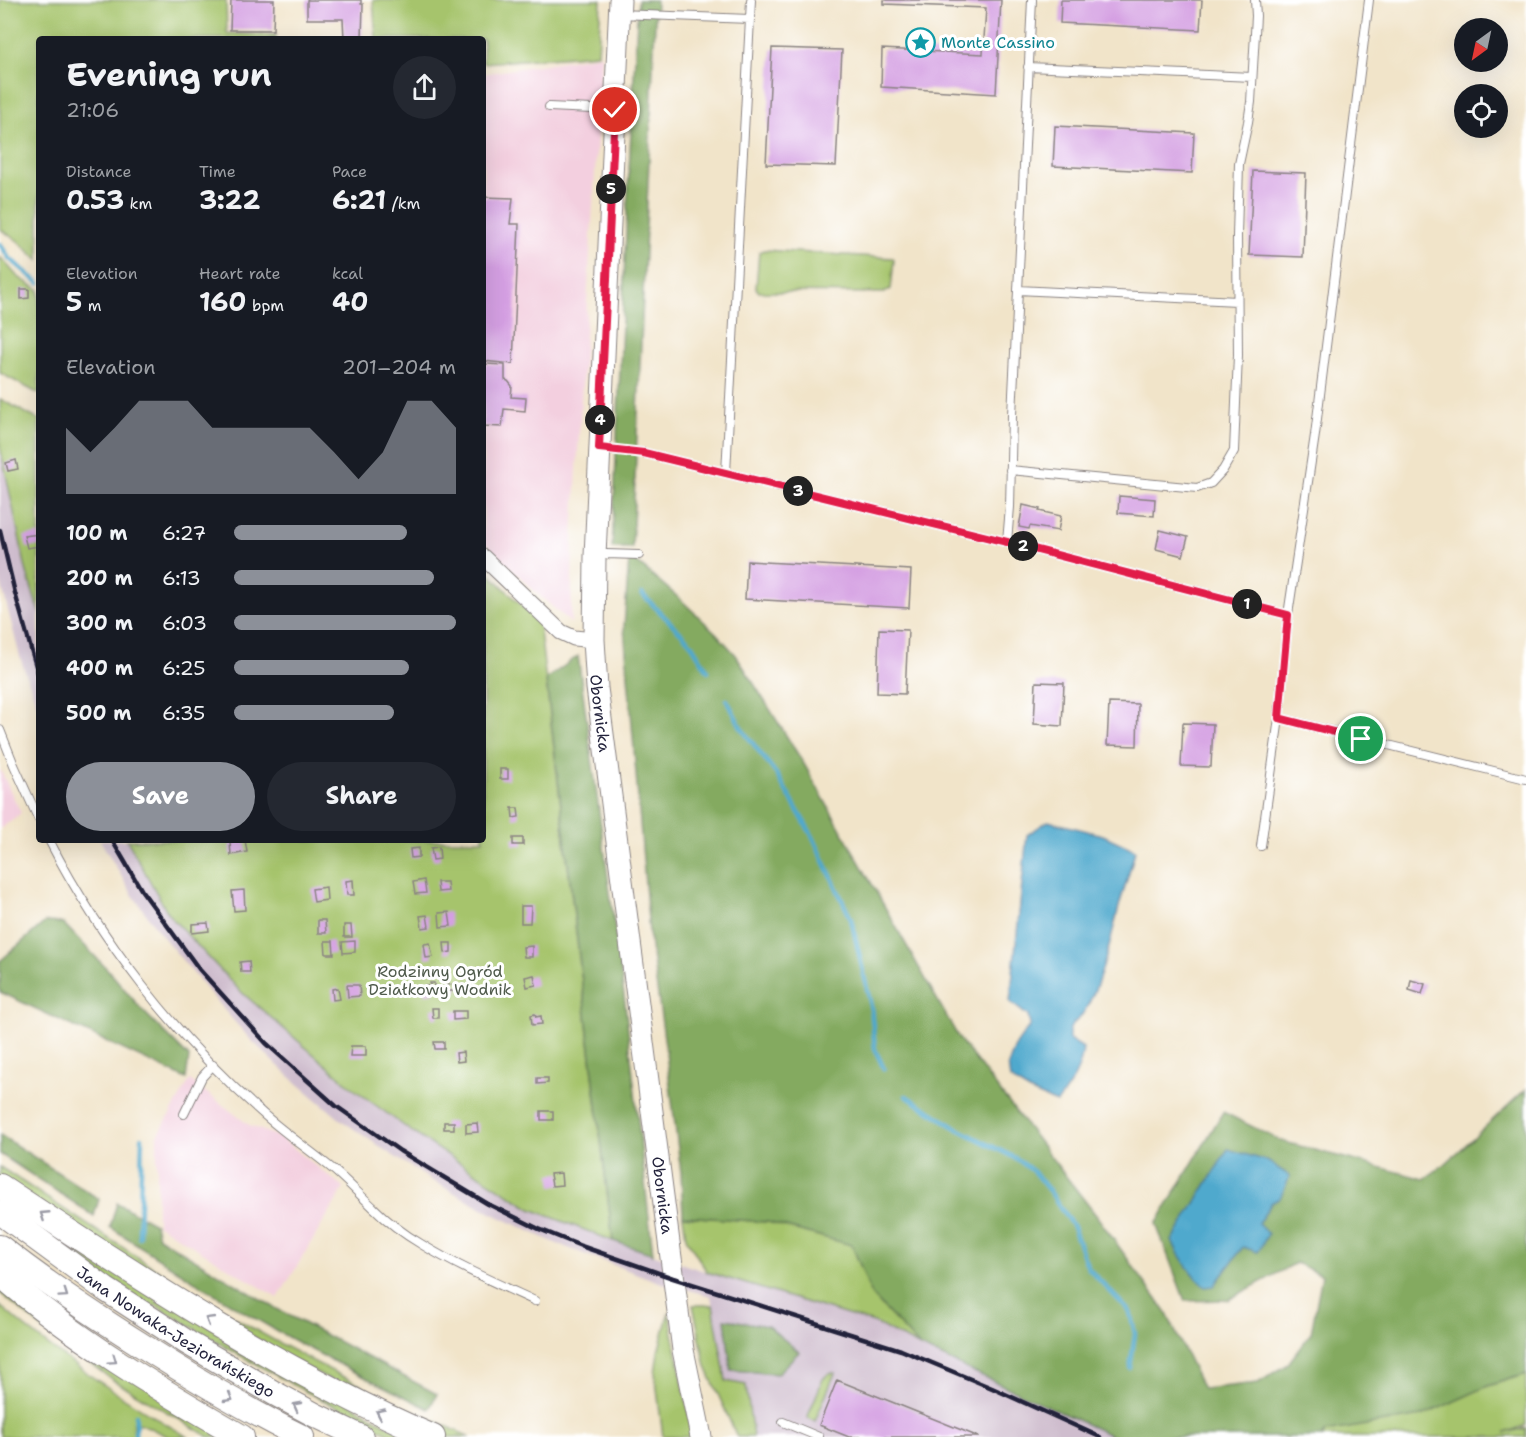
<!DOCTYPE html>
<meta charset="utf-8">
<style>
body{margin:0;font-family:"Shantell Sans",sans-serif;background:#242831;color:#f1f3f6;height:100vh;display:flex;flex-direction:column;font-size:22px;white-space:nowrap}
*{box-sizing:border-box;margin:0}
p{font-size:20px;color:#9ea1a6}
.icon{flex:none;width:33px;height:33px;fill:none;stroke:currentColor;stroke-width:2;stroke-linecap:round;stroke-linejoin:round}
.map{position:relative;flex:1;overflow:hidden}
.side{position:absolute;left:36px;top:36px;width:450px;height:807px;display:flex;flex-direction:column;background:#171b24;border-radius:6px;box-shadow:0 6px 24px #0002}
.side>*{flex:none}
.needle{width:39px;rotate:213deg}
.tools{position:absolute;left:1454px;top:18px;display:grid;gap:12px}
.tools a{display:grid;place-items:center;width:54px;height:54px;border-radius:50%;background:#171b24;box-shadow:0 6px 24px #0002;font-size:30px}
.pin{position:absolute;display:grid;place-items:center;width:51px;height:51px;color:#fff;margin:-26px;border:3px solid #fff;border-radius:50%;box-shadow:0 2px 6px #0007}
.km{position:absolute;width:30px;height:30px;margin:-15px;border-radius:50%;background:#222;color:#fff;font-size:16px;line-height:30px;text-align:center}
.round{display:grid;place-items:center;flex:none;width:63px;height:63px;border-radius:32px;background:#242831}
.headline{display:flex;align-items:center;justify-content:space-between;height:102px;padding:0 30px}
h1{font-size:33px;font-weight:700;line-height:45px}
.stats{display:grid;grid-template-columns:repeat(3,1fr);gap:9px;height:102px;padding:6px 30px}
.stats div{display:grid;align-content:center}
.stats b{font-size:26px;font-weight:700}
.stats small{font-size:16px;font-weight:400}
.stats p{font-size:16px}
.chart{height:168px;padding:12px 30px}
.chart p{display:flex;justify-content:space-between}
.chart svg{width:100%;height:108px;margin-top:6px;fill:#8c9099;opacity:.7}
.action{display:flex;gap:12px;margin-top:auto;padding:12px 30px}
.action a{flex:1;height:69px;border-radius:36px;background:#8c9099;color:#fff;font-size:24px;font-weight:700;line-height:69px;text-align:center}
.action a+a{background:#242831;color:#f1f3f6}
ul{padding:0 30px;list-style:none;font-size:20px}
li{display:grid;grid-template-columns:96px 72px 1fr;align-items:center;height:45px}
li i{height:15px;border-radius:8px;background:#8c9099}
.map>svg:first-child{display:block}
.built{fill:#f3cfdf}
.industrial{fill:#cfbdce}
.green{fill:#a6c46c;stroke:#647354;stroke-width:1.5}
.forest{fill:#84aa60;stroke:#53664e;stroke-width:1.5}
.water{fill:#50a9cd;stroke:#396684;stroke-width:1.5}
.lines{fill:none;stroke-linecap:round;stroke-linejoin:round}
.stream{stroke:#50a9cd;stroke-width:4.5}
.building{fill:#d49fe2}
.service-casing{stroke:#8a8382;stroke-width:10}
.minor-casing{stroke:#8a8382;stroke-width:17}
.secondary-casing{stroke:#8a8382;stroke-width:23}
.primary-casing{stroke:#8a8382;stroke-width:26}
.service{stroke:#fff;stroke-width:8}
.minor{stroke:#fff;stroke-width:15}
.secondary{stroke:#fff;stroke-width:21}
.primary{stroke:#fff;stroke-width:24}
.rail{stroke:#22223b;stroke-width:4.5}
.oneway{stroke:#9c9ca7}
.route-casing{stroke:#fff;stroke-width:12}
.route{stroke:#e11d48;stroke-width:8}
.labels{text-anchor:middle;stroke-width:6;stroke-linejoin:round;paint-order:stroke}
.culture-label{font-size:16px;fill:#0d838f;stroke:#fff;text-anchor:start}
.street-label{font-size:16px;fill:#22223b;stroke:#fff}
.park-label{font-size:16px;fill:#505b4c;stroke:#fff}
</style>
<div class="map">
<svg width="1526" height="1437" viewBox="0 0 1526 1437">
<rect width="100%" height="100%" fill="#fff"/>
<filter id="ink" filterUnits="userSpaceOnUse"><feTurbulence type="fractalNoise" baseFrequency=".0167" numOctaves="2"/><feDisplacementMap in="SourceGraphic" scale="12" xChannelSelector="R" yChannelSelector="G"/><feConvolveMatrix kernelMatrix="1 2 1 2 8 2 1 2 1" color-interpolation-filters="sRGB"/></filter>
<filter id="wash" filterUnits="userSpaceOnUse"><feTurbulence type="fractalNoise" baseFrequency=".008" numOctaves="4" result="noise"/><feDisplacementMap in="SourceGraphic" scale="24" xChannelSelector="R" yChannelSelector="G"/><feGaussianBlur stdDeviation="1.35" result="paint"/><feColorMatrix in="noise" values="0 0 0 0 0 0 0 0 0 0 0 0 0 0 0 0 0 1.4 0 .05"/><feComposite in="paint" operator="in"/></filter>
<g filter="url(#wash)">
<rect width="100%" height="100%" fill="#f1e4c9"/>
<path class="built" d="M602,55l-29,480 -2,88 -32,-28 -56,-54v-467z
M0,769l21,44 -21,16z
M190,1080l59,45 32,13 63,50 -66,110 -121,-74v-87z"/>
<path class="industrial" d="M0,447l26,122 13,44v97l-19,-53 -20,-78z
M100,840h27l42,75 70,75 116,100 60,44 116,75 82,32 94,31 170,52 62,25 186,88h-373l-26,-55 -15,-86 -52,-14 -104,-39 -64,-30 -60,-33 -45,-29 -45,-31 -52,-44 -38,-36 -33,-37 -59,-71 -27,-38z"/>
<path class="green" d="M0,0h226l1,33 49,2v4h-237v222l-21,-20 -18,-12z
M373,0h228l-3,54 -115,9v-24h-107z
M764,250l129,8 1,2 -3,29 -7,4 -125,-1 -3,-4 3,-36z
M0,257l18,20 21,13v104l-39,-21z
M0,399l39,21v193l-13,-44 -26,-122z
M483,567l56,56 74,618 -82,-32 -116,-75 -60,-44 -116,-100 -70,-75 -42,-75h356z
M0,1167c76,50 152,101 230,148 77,46 158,85 240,122h-24l-27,-12 -133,-68 -286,-179z
M26,1216l382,221h-10l-8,-3 -87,-44 -76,-42 -72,-43 -3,4 -48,-32z
M683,1216l85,6 84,23 20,50 48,52 -43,-23 -170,-52 -21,-34z
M0,1282l229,155h-20l-96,-57 -70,-51 -43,-36z
M693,1305h20l13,76 20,4 7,52h-16l-31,-70z
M0,1306c58,51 122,92 188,131h-20l-26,-13 -9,-1 1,14h-134z
M669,1312l24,125h-30l-8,-64 3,-21z
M829,1373h6l-20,48 -7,-3v-2l15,-37z
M1526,1374v51l-21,8 21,-5v9h-204l3,-5 163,-46z"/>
<path class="forest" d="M638,0h18l-24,548h-20l16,-359z
M629,559l10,5 40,34 37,35 20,22 68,109 156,276 136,175 70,97 37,77 55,-6 29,-18 24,-32 11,-58 -26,-12 -68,37 -43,1 -29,-77 67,-112 58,29 143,38 21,-15 81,-75v285l-38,12 -66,30 -97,16 -4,5h-207l-194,-90 -48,-52 -20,-50 -84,-23 -85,-6 -2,-43 -16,-128 -16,-112 -25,-306z
M578,656l47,347 28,251 -40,-13 -67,-562z
M45,922l18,1 47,49 33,39 46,46 -3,22 -186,-87v-31z
M0,1135l99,64 -5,17 -94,-62z
M117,1203l38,21 3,13 119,72 160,85 -8,15c-53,-27 -108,-52 -159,-82 -55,-31 -107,-66 -160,-100z
M725,1319l43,7 31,26 -22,22 -46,-4z"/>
<path class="water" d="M1048,821l55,14 32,15c-4,19 -10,35 -15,53 -8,30 -14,61 -26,89 -3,8 -8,17 -13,24 -8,9 -13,9 -12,23l14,9c-2,23 -13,37 -26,55l-26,-11 -21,-13 -2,-14 7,-19 15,-21 -2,-9 -18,-14 17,-167z
M1228,1149l39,12 23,15 -10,22 -8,4 -14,22 10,10 -10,18 -15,-5 -29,39 -9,1c-14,-13 -25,-29 -33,-46z"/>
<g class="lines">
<path class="stream" d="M0,244l9,14 30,25
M642,594l48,48 18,29
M727,700l15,29 35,46 36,62 38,82 20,87 4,43 9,20
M906,1096l52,33 59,30 17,13 17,21 22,34 15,41 42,44 5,22 -5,34
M139,1237l3,-99
M135,1437l1,-22"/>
</g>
<g id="blocks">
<path class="building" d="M231,0h43l-1,30h-43z
M307,0h54v4h2l-1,35h-18l-1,-20h-36z
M884,0h117l-5,94 -115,-7 1,-38 101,5 3,-46 -102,-4z
M1061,0h141l-2,30 -140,-7z
M772,48l70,2 -6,116 -70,-2z
M1055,126l139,7 -2,40 -139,-7z
M1253,171l53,2 -3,84 -54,-2z
M483,197l30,1 -3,26h9l-6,140 -30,-3z
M21,289h8v9l-8,1z
M485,364l20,1v15l3,1 4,5 -1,11 15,1 -1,13 -21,-2 -2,18 -19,-1v-45z
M16,460l2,9 -10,2 -2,-8z
M1119,496l36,3 -1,17 -36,-3z
M1023,505l17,4 -1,2 22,5 -3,15 -28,-5 -1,3 -10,-2z
M1160,530l28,7 -5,19 -27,-7z
M39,534v12l-12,2 -3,-12z
M747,561l164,9 -2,38 -164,-9z
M879,629l29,1 -3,64 -28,-1z
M1036,682l28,1 -2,43 -28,-2z
M1109,703l29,1 -1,42 -30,-1z
M1183,723l30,1 -2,43 -30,-1z
M500,769h8v10h-8z
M512,808h6l1,9 -6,1z
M513,838h10v7h-10z
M245,840l2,12 -16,3 -1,-13z
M439,847l1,12 -7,1 -2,-12z
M419,848v9l-8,1 -1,-9z
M353,880l1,15h-7l-1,-14z
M424,880l2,13 -11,1 -2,-12z
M437,882h10l1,9 -10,1z
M326,887l1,13 -13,2 -2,-13z
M244,890l1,20 -11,1 -2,-20z
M521,906h10l-1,17h-9z
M449,912l2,14 -11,1 -1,-14z
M427,915l2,12 -7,1 -2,-12z
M318,920h7l1,13h-8z
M208,923l1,8 -17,2v-9z
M344,925h7l1,12h-8z
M325,941h8l1,13h-8z
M355,941v11l-12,1 -1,-11z
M430,943l3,14 -7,1 -2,-14z
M444,943h7v9l-6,1z
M532,946v11h-8l-1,-10z
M249,961l1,11h-9l-1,-10z
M534,975l2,10 -9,2 -2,-10z
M1411,980l14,4 -3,10 -13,-4z
M430,983h4v10l-9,1v-8h5z
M457,984v7h-9l-1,-6z
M347,985h12l1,11 -12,1z
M338,988l2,11 -7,1 -1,-11z
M432,1008h6v10h-5z
M453,1011h13v8l-13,1z
M535,1014l1,3 5,-1 1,8 -10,1 -1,-10z
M434,1042h10v7h-9z
M351,1046h15v10h-16z
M463,1052l1,9 -7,1 -1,-9z
M537,1078h11v5l-11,1z
M541,1111h12v9h-12z
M444,1122h10v7h-10z
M477,1123l1,9 -12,1v-9z
M561,1173l1,12 -10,1 -2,-12z
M837,1380l142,57h-130l-30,-12z"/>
</g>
</g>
<g filter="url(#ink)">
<use href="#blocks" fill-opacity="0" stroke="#8a8382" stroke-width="1.5"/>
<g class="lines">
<defs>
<path id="service" d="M619,14l131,5
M1028,67l224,10
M549,107l65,3
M1018,290l219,11
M600,448l44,5 363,89 281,73
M1010,470l187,18 14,-5 12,-13 11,-19 4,-96 -1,-119 2,-72 9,-42 3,-20 5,-86 -1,-16
M726,473l25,-473
M1007,542l3,-35 2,-92 20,-415
M595,555l11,-1 33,1
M1279,718l247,61
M0,730l14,35 25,55
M49,840c52,101 126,196 211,271 24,22 50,39 75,60 14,12 26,25 39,37 14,14 30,26 47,36 36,22 75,39 114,57
M1261,846l18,-128 9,-103 27,-180 54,-435
M184,1114l18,-37 11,-12
M783,1422l36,15"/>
<path id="minor" d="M483,557l78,75 13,6 20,2"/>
<g id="secondary">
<path id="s1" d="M620,0l-25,556 -1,84 3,48 86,662 18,87"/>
</g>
<g id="primary">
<path d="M0,1186c139,92 280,185 433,251"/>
<path id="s2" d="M0,1212l105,77 83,54 86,50 41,22 46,22"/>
<path d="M0,1247c45,36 94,68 143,99 52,33 104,64 159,91"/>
<path d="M0,1274c73,64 157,114 242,163"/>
</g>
</defs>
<use href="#service" class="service-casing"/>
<use href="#minor" class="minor-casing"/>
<use href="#secondary" class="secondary-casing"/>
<use href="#primary" class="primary-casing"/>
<use href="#service" class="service"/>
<use href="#minor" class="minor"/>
<use href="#secondary" class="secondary"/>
<use href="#primary" class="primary"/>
<path class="rail" d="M0,530l15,63 24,84
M112,840l30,51 57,78 67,74 70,63 64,45 88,53 51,25 42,17 92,32 228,72 91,38 108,49"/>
</g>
<defs><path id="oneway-chevron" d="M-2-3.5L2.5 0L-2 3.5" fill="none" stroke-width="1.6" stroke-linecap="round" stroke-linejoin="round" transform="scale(1.5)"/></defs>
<g class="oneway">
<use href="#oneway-chevron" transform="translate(44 1215) rotate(-147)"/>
<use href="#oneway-chevron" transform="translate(64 1294) rotate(35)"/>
<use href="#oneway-chevron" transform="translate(209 1320) rotate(-149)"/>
<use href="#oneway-chevron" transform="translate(113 1360) rotate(35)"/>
<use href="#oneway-chevron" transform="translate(229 1398) rotate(30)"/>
<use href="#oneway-chevron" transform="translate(297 1406) rotate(-152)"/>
<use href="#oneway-chevron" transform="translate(380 1413) rotate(-155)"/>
</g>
</g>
<g class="lines" filter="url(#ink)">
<defs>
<path id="route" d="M615,110l-16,338 45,5 363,89 281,73 -9,103 82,21"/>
</defs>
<use href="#route" class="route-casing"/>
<use href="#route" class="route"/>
</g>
<defs>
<symbol id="sight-ring" viewBox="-11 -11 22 22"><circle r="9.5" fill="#fff" stroke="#0f9aa8" stroke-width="1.5"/><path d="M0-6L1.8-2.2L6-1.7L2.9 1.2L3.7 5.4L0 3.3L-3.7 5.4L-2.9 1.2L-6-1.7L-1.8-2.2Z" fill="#0f9aa8"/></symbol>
</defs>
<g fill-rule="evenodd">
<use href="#sight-ring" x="904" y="26" width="33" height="33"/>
</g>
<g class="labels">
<g class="culture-label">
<text x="941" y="48">Monte Cassino</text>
</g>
<g class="street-label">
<text dy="6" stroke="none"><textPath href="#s1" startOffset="714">Obornicka</textPath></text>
<text dy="6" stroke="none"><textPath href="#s1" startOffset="1200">Obornicka</textPath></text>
<text dy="6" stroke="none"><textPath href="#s2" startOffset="213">Jana Nowaka-Jeziorańskiego</textPath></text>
</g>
<g class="park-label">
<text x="440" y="977">Rodzinny Ogród<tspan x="440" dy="18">Działkowy Wodnik</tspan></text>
</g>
</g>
</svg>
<div class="tools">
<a><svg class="needle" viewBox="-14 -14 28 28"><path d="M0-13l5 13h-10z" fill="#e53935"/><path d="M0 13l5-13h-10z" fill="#9ea1a6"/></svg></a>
<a><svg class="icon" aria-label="locate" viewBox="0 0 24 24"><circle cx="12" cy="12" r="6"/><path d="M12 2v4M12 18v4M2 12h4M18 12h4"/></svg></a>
</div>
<div class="pin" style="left:1361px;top:739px;background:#1e9e55"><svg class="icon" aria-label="arrive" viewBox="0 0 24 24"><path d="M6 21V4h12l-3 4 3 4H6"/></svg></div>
<div class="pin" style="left:615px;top:110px;background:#d93025"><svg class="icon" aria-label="check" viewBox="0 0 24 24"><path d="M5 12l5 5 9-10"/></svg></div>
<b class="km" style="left:1247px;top:604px">1</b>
<b class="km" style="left:1023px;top:546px">2</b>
<b class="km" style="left:798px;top:491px">3</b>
<b class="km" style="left:600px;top:420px">4</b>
<b class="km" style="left:611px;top:189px">5</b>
<section class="side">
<div class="headline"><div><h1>Evening run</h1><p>21:06</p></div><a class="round"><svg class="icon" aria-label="share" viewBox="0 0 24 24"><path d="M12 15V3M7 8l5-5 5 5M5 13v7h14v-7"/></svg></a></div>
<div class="stats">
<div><p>Distance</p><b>0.53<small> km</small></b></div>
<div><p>Time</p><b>3:22</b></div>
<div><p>Pace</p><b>6:21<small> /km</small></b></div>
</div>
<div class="stats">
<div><p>Elevation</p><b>5<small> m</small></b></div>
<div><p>Heart rate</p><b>160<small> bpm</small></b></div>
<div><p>kcal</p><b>40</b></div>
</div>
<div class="chart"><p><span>Elevation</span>201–204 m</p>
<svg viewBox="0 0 160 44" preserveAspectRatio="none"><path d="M0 44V17L10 27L20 17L30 6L40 6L50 6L60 17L70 17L80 17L90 17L100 17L110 27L120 38L130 27L140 6L150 6L160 17V44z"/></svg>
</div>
<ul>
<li><b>100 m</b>6:27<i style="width:78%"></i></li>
<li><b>200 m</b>6:13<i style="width:90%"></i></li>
<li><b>300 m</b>6:03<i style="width:100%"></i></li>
<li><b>400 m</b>6:25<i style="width:79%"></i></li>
<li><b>500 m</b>6:35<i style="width:72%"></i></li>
</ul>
<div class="action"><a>Save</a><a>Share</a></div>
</section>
</div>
